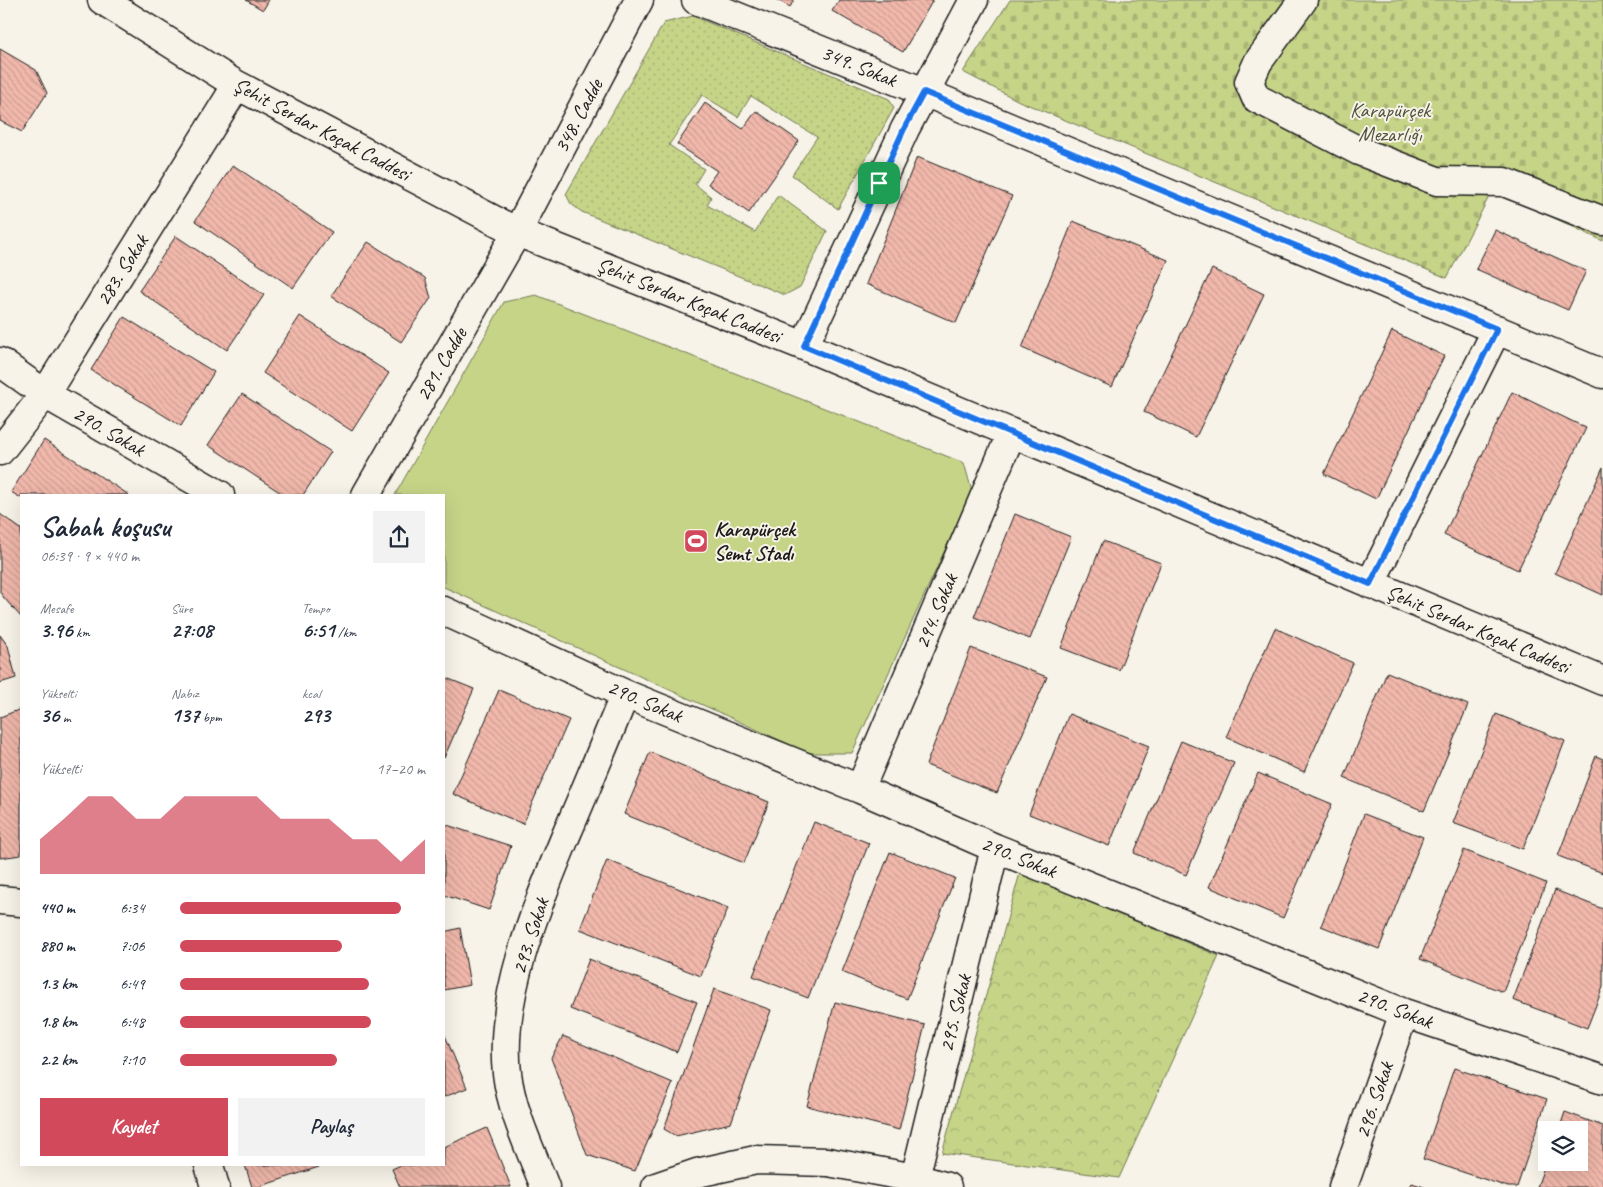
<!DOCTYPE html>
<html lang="tr">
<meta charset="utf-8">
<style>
body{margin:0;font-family:Caveat,sans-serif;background:#f2f2f3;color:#1f2937;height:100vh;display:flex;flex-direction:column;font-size:19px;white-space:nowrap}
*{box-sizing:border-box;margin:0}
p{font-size:16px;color:#747a83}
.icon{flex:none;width:28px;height:28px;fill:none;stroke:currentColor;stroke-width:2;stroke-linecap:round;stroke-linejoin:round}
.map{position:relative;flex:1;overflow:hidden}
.details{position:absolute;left:20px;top:494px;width:425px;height:672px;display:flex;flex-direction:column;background:#fff;border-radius:0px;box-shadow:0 5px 20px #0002}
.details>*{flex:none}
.fabs{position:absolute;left:1538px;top:1121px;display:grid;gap:10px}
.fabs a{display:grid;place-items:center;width:50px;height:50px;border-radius:0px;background:#fff;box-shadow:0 5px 20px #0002;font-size:25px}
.pin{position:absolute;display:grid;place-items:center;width:42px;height:42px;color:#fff;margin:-21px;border-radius:10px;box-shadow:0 2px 8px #0006}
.round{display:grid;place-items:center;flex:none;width:52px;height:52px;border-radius:0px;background:#f2f2f3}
.head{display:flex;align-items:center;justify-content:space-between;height:85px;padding:0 20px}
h1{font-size:28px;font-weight:700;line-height:38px}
.stats{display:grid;grid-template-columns:repeat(3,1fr);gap:8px;height:85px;padding:5px 20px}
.stats div{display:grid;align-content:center}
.stats b{font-size:21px;font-weight:700}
.stats small{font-size:14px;font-weight:400}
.stats p{font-size:14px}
.chart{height:140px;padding:10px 20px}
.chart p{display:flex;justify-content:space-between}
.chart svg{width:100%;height:90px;margin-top:5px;fill:#d1495b;opacity:.7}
.button{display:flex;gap:10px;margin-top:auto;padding:10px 20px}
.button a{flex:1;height:58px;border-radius:0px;background:#d1495b;color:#fff;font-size:20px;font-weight:700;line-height:58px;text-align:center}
.button a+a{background:#f2f2f3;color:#1f2937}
ul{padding:0 20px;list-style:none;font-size:16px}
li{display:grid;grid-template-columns:80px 60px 1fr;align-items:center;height:38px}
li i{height:12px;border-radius:6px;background:#d1495b}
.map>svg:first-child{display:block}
.grass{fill:url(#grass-dots);stroke:#717852}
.cemetery{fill:url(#cemetery-stones);stroke:#717852}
.park{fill:url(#park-crowns);stroke:#717852}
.pitch{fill:#c6d488;stroke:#717852}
.building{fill:url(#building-back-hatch);stroke:#1c1c1c}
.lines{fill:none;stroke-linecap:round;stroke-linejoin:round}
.minor-casing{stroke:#1c1c1c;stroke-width:31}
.minor{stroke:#f7f3e8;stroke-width:28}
.route-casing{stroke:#fff;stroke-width:10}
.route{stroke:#1a73e8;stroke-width:6}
.labels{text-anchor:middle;stroke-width:4;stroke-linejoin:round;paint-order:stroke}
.street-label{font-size:21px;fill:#1c1c1c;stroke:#f7f3e8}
.park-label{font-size:21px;fill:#4f533c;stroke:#f7f3e8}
.poi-label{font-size:21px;font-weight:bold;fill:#1c1c1c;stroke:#f7f3e8;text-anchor:start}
</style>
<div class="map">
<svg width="1603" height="1187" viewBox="0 0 1603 1187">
<defs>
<pattern id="grass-dots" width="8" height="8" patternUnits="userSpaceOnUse" patternTransform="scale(1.25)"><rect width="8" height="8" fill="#c6d488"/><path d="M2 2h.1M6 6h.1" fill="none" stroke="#aab575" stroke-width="1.8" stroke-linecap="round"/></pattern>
<pattern id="cemetery-stones" width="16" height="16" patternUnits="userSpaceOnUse" patternTransform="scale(1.25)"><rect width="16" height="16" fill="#c6d488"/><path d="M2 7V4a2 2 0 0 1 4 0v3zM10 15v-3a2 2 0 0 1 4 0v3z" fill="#aab575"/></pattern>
<pattern id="park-crowns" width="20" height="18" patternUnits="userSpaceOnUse" patternTransform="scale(1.25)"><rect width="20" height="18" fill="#c6d488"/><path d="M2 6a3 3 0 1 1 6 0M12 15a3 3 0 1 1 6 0" fill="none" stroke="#aab575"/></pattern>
<pattern id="building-back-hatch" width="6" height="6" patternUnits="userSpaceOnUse" patternTransform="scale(1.25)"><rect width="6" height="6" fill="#f1b8ab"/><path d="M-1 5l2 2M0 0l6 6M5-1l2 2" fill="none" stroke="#ce9e93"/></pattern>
</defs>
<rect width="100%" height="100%" fill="#f7f3e8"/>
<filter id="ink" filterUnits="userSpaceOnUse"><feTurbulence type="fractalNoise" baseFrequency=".02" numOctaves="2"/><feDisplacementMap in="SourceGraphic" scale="10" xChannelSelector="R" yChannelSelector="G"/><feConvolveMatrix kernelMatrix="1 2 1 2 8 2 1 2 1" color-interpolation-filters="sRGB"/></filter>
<g filter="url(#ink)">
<path class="grass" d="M693,16l196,83 5,9 -56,101 -46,-34 25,-38 -66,-41 -13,21 -36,-22 -33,50 35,24 -9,15 16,13 -4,8 48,27 23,-37 49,36 -27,56 -15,8 -203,-83 -11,-8 -5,-10 98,-171z"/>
<path class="cemetery" d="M1010,0h593v241l-110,-52 -46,89 -428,-177 -56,-29z"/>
<path class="park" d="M1020,873l199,83 -100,222 -177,-25z"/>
<path class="pitch" d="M536,295l428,168 8,28 -120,262h-44l-364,-166v-92h-49l109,-193z"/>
<path class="building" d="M246,0h23l-6,10z
M777,0h17l-4,7z
M839,0h94l-30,52 -71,-41z
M0,49l36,21 11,23 -25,39 -22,-11z
M705,103l38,26 13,-18 43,30 -50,72 -41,-29 9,-13 -40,-27z
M917,157l95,39 -56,127 -90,-39z
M233,165l99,67 -39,56 -98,-67z
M1073,221l95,39 -56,127 -90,-39z
M1495,230l91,41 -18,39 -92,-41z
M176,236l88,59 -37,55 -88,-59z
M368,242l57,36 6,20 -30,44 -70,-46z
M1212,269l52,25 -68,143 -52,-25z
M300,316l89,57 -37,58 -89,-58z
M124,317l90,55 -33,54 -90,-56z
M1392,331l52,25 -68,143 -52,-25z
M1512,392l74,36 -68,142 -74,-35z
M242,394l89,58 -28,43h-19l-76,-50z
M44,440l85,55h-108v3l-10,-6z
M1603,467v128l-48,-22z
M0,514l21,15v88l-17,-19 -4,-6z
M1015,514l56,23 -41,102 -56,-22z
M1103,541l58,22 -42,107 -58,-22z
M1275,628l78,35 -49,109 -78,-35z
M0,635l8,11 8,32 -16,5z
M971,648l76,29 -50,116 -71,-28z
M1387,672l81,33 -44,106 -80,-33z
M444,677l30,12 -30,69z
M499,690l70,30 -46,104 -70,-30z
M21,709v146l-21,3v-141z
M1069,714l80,32 -40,100 -80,-32z
M1496,714l69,27 -42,108 -70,-26z
M1181,741l53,22 -48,112 -52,-22z
M650,752l119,50 -25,61 -120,-49z
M1596,756l7,3v114l-45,-17z
M1258,773l74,31 -49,114 -74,-31z
M1364,814l59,23 -44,112 -58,-23z
M814,822l55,21 -61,155 -55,-22z
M444,824l67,22 -22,64 -45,-15z
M1464,850l82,33 -43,109 -83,-33z
M890,852l65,26 -48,121 -65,-27z
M607,860l121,48 -27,68 -121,-47z
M1555,890l48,19v78l-16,41 -74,-28z
M460,928l10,57 -26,5v-58z
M589,959l108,43 -20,50 -107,-43z
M714,989l57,21 -40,113 -55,13 -12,-7z
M835,1002l90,23 -26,105 -92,-24z
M444,1033l23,55 -23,9z
M563,1036l110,47 -38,88 -48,-16 -36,-97z
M1454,1068l93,31 -30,88h-9l-85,-28z
M1565,1112l38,14v61h-66l9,-25h33v-32h-20z
M487,1128l24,59h-111l-8,-18 9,-4h43v-18z
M245,1165h80l-67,22h-6z
M1412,1183l12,4h-14z"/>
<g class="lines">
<defs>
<path id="minor" d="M102,0l135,85 280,147 287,114 799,335
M696,0l228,92 679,282
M1303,0l-45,62 -9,20 7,16 103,53 78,30 67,1 99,39
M804,346l101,-217 69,-129
M0,362l45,32 175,101
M0,451l45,-57 192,-309
M366,495l151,-263 122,-232
M1370,584l127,-255
M444,611l181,83 235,95 135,59 409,165 199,67
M860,789l151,-355
M0,900l21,2
M209,1165l6,22
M915,1178l80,-330
M545,1187c-14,-36 -34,-77 -38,-114 -9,-77 31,-170 60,-240 20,-46 39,-93 58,-139
M656,1187l41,-14 59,-13 72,2 87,16 32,9
M1343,1187l61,-174"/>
</defs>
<use href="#minor" class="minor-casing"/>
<use href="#minor" class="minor"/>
</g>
</g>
<g class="lines" filter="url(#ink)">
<defs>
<path id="route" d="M924,92l573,237 -127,255 -566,-238 100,-217z"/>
</defs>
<use href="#route" class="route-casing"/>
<use href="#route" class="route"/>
</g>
<defs>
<symbol id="stadium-square" viewBox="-11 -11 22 22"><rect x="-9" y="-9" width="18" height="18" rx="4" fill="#d1495b" stroke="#f7f3e8"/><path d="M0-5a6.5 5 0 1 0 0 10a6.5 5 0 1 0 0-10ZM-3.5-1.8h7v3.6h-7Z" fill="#fff"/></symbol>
</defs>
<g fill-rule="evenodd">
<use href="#stadium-square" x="682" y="527" width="28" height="28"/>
</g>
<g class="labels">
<g class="street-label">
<text transform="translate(859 66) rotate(22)" y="7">349. Sokak</text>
<text transform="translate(578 116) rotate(-62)" y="7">348. Cadde</text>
<text transform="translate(322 129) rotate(28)" y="7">Şehit Serdar Koçak Caddesi</text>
<text transform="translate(122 270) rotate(-58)" y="7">283. Sokak</text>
<text transform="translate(689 300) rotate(22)" y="7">Şehit Serdar Koçak Caddesi</text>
<text transform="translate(441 364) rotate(-60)" y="7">281. Cadde</text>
<text transform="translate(109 431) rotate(30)" y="7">290. Sokak</text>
<text transform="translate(936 611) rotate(-67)" y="7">294. Sokak</text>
<text transform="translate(1478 629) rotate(23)" y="7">Şehit Serdar Koçak Caddesi</text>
<text transform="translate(645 701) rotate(23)" y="7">290. Sokak</text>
<text transform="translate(1019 857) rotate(22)" y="7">290. Sokak</text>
<text transform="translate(530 936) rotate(-72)" y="7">293. Sokak</text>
<text transform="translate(1395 1008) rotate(21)" y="7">290. Sokak</text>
<text transform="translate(955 1013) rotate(-76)" y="7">295. Sokak</text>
<text transform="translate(1374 1100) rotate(-71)" y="7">296. Sokak</text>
</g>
<g class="park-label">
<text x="1390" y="117">Karapürçek<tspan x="1390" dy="24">Mezarlığı</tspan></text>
</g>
<g class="poi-label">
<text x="714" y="536">Karapürçek<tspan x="714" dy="24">Semt Stadı</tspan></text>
</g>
</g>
</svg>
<div class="fabs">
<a><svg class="icon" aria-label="layers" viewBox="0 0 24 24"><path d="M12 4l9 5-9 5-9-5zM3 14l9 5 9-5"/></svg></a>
</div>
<div class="pin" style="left:879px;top:183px;background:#1e9e55"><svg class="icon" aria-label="arrive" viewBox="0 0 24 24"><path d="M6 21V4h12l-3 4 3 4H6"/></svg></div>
<section class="details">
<div class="head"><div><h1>Sabah koşusu</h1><p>06:39 · 9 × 440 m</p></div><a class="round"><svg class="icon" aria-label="share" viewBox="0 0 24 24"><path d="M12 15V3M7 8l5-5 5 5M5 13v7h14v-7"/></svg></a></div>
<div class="stats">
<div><p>Mesafe</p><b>3.96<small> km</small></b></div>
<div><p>Süre</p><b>27:08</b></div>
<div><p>Tempo</p><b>6:51<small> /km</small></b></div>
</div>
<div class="stats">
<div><p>Yükselti</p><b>36<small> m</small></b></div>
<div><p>Nabız</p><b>137<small> bpm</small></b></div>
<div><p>kcal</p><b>293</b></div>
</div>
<div class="chart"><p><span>Yükselti</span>17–20 m</p>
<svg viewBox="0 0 160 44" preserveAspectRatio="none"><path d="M0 44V27L10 17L20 6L30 6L40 17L50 17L60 6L70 6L80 6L90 6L100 17L110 17L120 17L130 27L140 27L150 38L160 27V44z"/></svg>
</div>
<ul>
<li><b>440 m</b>6:34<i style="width:90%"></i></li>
<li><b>880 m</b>7:06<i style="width:66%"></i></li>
<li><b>1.3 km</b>6:49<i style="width:77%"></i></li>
<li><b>1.8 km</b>6:48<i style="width:78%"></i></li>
<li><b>2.2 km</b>7:10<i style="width:64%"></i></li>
</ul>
<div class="button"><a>Kaydet</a><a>Paylaş</a></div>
</section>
</div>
